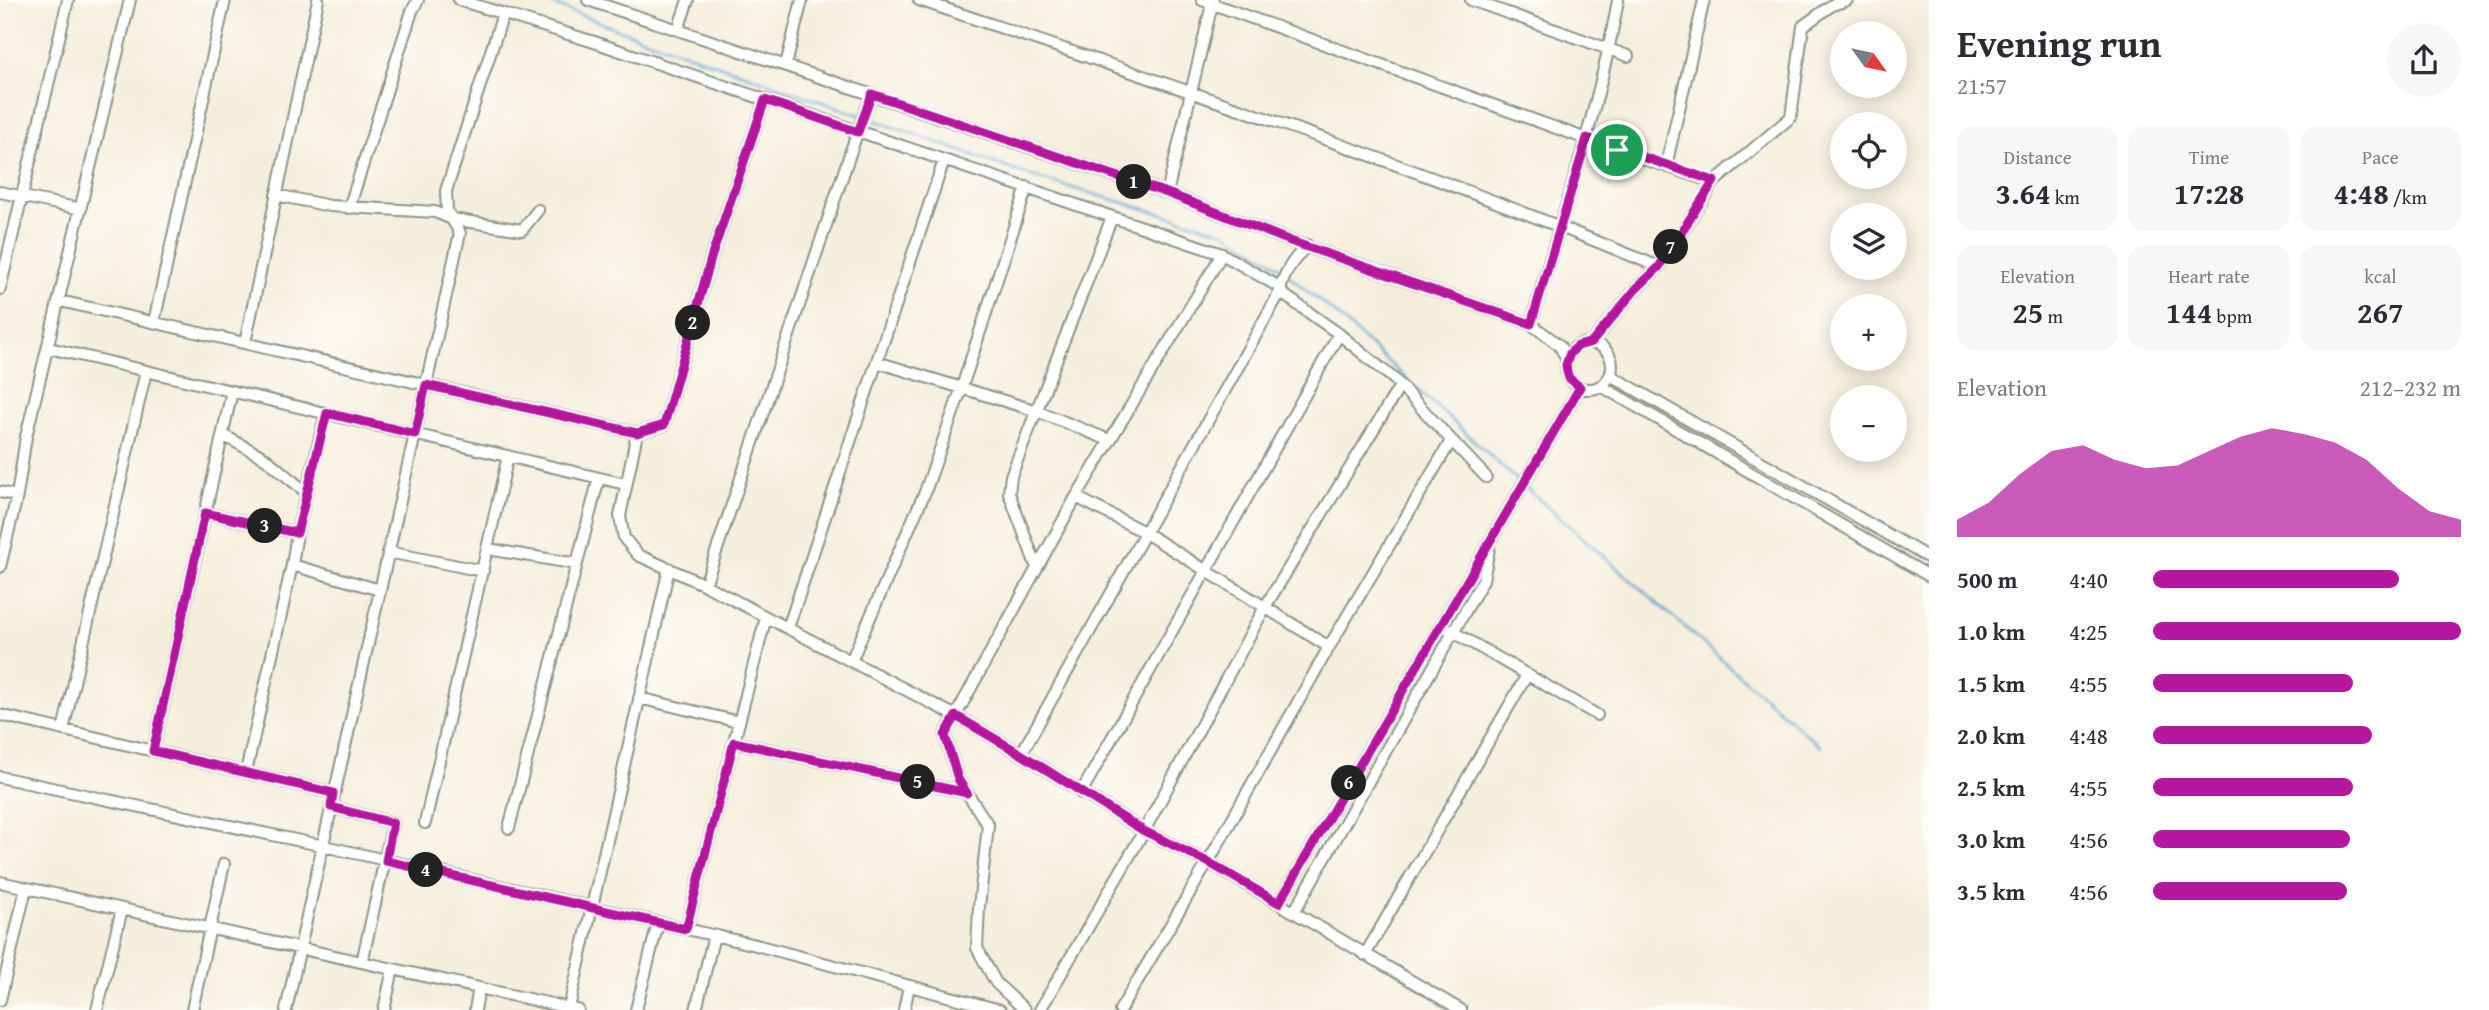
<!DOCTYPE html>
<meta charset="utf-8">
<style>
body{margin:0;font-family:"Gentium Book Plus",serif;background:#f7f7f7;color:#2b2b33;height:100vh;display:flex;flex-direction:column;font-size:26px;white-space:nowrap}
*{box-sizing:border-box;margin:0}
p{font-size:23px;color:#7c7c81}
.icon{flex:none;width:38px;height:38px;fill:none;stroke:currentColor;stroke-width:2;stroke-linecap:round;stroke-linejoin:round}
.map{position:relative;flex:1;overflow:hidden}
.details{display:flex;flex-direction:column;background:#fff;width:560px}
.details>*{flex:none}
.needle{width:46px;rotate:123deg}
.buttons{position:absolute;left:1830px;top:21px;display:grid;gap:14px}
.buttons a{display:grid;place-items:center;width:77px;height:77px;border-radius:50%;background:#fff;box-shadow:0 4px 18px #0003;font-size:35px}
.pin{position:absolute;display:grid;place-items:center;width:60px;height:60px;color:#fff;margin:-30px;border:4px solid #fff;border-radius:50%;box-shadow:0 2px 7px #0007}
.km{position:absolute;width:35px;height:35px;margin:-18px;border-radius:50%;background:#222;color:#fff;font-size:19px;line-height:35px;text-align:center}
.round{display:grid;place-items:center;flex:none;width:74px;height:74px;border-radius:37px;background:#f7f7f7}
.summary{display:flex;align-items:center;justify-content:space-between;height:119px;padding:0 28px}
h1{font-size:38px;font-weight:800;line-height:52px}
.stats{display:grid;grid-template-columns:repeat(3,1fr);gap:10px;height:119px;padding:7px 28px}
.stats div{display:grid;align-content:center;border-radius:18px;background:#f7f7f7;text-align:center}
.stats b{font-size:30px;font-weight:800}
.stats small{font-size:19px;font-weight:400}
.stats p{font-size:19px}
.chart{height:196px;padding:14px 28px}
.chart p{display:flex;justify-content:space-between}
.chart svg{width:100%;height:126px;margin-top:7px;fill:#b5179e;opacity:.7}
ul{padding:0 28px;list-style:none;font-size:23px}
li{display:grid;grid-template-columns:112px 84px 1fr;align-items:center;height:52px}
li i{height:18px;border-radius:9px;background:#b5179e}
main{display:flex;flex:1;min-height:0}
.map>svg:first-child{display:block}
.lines{fill:none;stroke-linecap:round;stroke-linejoin:round}
.stream{stroke:#5aa6d3;stroke-width:2.5}
.minor-casing{stroke:#8a9688;stroke-width:14}
.minor{stroke:#fff;stroke-width:10}
.route-casing{stroke:#fff;stroke-width:14}
.route{stroke:#b5179e;stroke-width:9}
</style>
<main>
<div class="map">
<svg width="1929" height="1010" viewBox="0 0 1929 1010">
<rect width="100%" height="100%" fill="#fdfcf7"/>
<filter id="ink" filterUnits="userSpaceOnUse"><feTurbulence type="fractalNoise" baseFrequency=".0143" numOctaves="2"/><feDisplacementMap in="SourceGraphic" scale="14" xChannelSelector="R" yChannelSelector="G"/><feConvolveMatrix kernelMatrix="1 2 1 2 8 2 1 2 1" color-interpolation-filters="sRGB"/></filter>
<filter id="wash" filterUnits="userSpaceOnUse"><feTurbulence type="fractalNoise" baseFrequency=".00686" numOctaves="4" result="noise"/><feDisplacementMap in="SourceGraphic" scale="28" xChannelSelector="R" yChannelSelector="G"/><feGaussianBlur stdDeviation="1.57" result="paint"/><feColorMatrix in="noise" values="0 0 0 0 0 0 0 0 0 0 0 0 0 0 0 0 0 1.4 0 .05"/><feComposite in="paint" operator="in"/></filter>
<g filter="url(#wash)">
<rect width="100%" height="100%" fill="#f6eedc"/>
<g class="lines">
<path class="stream" d="M542,0l75,29 245,87
M868,118l166,59 188,54 49,29 12,10
M1288,275l49,40 183,168
M1525,487l296,260"/>
</g>
</g>
<g filter="url(#ink)">
<g class="lines">
<defs>
<path id="minor" d="M459,0l135,42 628,212 59,34
M588,0l579,193 126,49 238,82 28,21 8,14
M919,0c248,84 498,166 740,267
M1202,0l415,150 97,32
M1471,0l157,56
M678,30l10,-30
M786,65l16,-65
M765,100l-53,155 -48,170 -27,8 -17,83 4,22 14,17 67,30 251,131 65,38 123,77 64,31 253,148
M1666,166l38,-166
M0,192l81,17
M1167,193l46,-193
M276,195l54,11 105,6 17,7 70,11 16,-20
M349,208l63,-197 6,-11
M0,289l68,-289
M1280,292l59,42 55,45 92,98
M60,301l577,132
M154,322l71,-322
M1531,324c31,-108 68,-214 87,-324
M1592,342l44,-53 23,-22 55,-85 77,-65 12,-91 29,-21 15,-5
M1566 366a23 23 0 1 1 46 0a23 23 0 1 1-46 0Z
M245,343l73,-343
M49,348l576,136
M877,362l160,49 72,29
M1610,375l319,183
M1601,386l328,190
M223,435l42,23 42,35
M0,492l17,4
M1076,497l68,35 185,115
M205,513l92,20 -5,32 88,25
M297,533l29,-120
M488,549l89,15
M388,552l95,19
M0,567l17,-71 9,-59 104,-437
M1037,568l-28,-75 2,-17 101,-259
M705,585l151,-449 16,-42
M788,628l156,-468
M1448,629l149,86
M851,661l74,-169 37,-105 65,-200
M639,698l100,24
M0,715l333,78
M63,730l83,-359
M734,742l233,51
M153,751l79,-360
M1021,754l259,-462c3,-19 14,-33 27,-47
M246,772l46,-207
M0,777l324,69 428,98 248,66
M1081,793l258,-459
M331,807l62,16 -31,139
M425,823l83,-367
M509,828l90,-350
M0,882l578,128
M1279,903l301,-516
M1294,912l189,-332 6,-31
M686,929l80,-312
M1365,955l162,-280
M0,1000l26,-112
M569,1008l100,-440
M97,1010l25,-101
M192,1010l32,-146
M286,1010l174,-777 -13,-22 -1,-20 57,-177
M384,1010l9,-41
M475,1010l4,-22
M636,1010l22,-87
M696,1010l18,-75
M904,1010l5,-24
M1025,1010l-29,-27 -19,-35 2,-41 9,-82 -30,-46 -13,-44 131,-238 146,-243
M1040,1010l104,-179 121,-224 135,-221
M1120,1010l88,-148 121,-215 122,-206"/>
</defs>
<use href="#minor" class="minor-casing"/>
<use href="#minor" class="minor"/>
</g>
</g>
<g class="lines" filter="url(#ink)">
<defs>
<path id="route" d="M872,94l295,99 126,49 238,82 56,-186 127,43 -55,86 -23,22 -44,53 -14,4 -8,7 -4,12 1,7 2,6 11,9 -301,516 -71,-41 -64,-31 -123,-77 -65,-38 -11,19 13,44 9,14 -233,-51 -48,187 -300,-68 7,-38 -62,-16 2,-14 -180,-42 52,-238 92,20 30,-120 88,21 11,-49 211,48 27,-8 48,-170 53,-155 93,32z"/>
</defs>
<use href="#route" class="route-casing"/>
<use href="#route" class="route"/>
</g>
</svg>
<div class="buttons">
<a><svg class="needle" viewBox="-14 -14 28 28"><path d="M0-13l5 13h-10z" fill="#e53935"/><path d="M0 13l5-13h-10z" fill="#7c7c81"/></svg></a>
<a><svg class="icon" aria-label="locate" viewBox="0 0 24 24"><circle cx="12" cy="12" r="6"/><path d="M12 2v4M12 18v4M2 12h4M18 12h4"/></svg></a>
<a><svg class="icon" aria-label="layers" viewBox="0 0 24 24"><path d="M12 4l9 5-9 5-9-5zM3 14l9 5 9-5"/></svg></a>
<a>+</a>
<a>−</a>
</div>
<div class="pin" style="left:1617px;top:150px;background:#1e9e55"><svg class="icon" aria-label="arrive" viewBox="0 0 24 24"><path d="M6 21V4h12l-3 4 3 4H6"/></svg></div>
<b class="km" style="left:1134px;top:182px">1</b>
<b class="km" style="left:693px;top:323px">2</b>
<b class="km" style="left:265px;top:526px">3</b>
<b class="km" style="left:426px;top:870px">4</b>
<b class="km" style="left:918px;top:782px">5</b>
<b class="km" style="left:1349px;top:783px">6</b>
<b class="km" style="left:1671px;top:247px">7</b>
</div>
<section class="details">
<div class="summary"><div><h1>Evening run</h1><p>21:57</p></div><a class="round"><svg class="icon" aria-label="share" viewBox="0 0 24 24"><path d="M12 15V3M7 8l5-5 5 5M5 13v7h14v-7"/></svg></a></div>
<div class="stats">
<div><p>Distance</p><b>3.64<small> km</small></b></div>
<div><p>Time</p><b>17:28</b></div>
<div><p>Pace</p><b>4:48<small> /km</small></b></div>
</div>
<div class="stats">
<div><p>Elevation</p><b>25<small> m</small></b></div>
<div><p>Heart rate</p><b>144<small> bpm</small></b></div>
<div><p>kcal</p><b>267</b></div>
</div>
<div class="chart"><p><span>Elevation</span>212–232 m</p>
<svg viewBox="0 0 160 44" preserveAspectRatio="none"><path d="M0 44V38L10 32L20 22L30 14L40 12L50 17L60 20L70 19L80 14L90 9L100 6L110 8L120 11L130 17L140 27L150 35L160 38V44z"/></svg>
</div>
<ul>
<li><b>500 m</b>4:40<i style="width:80%"></i></li>
<li><b>1.0 km</b>4:25<i style="width:100%"></i></li>
<li><b>1.5 km</b>4:55<i style="width:65%"></i></li>
<li><b>2.0 km</b>4:48<i style="width:71%"></i></li>
<li><b>2.5 km</b>4:55<i style="width:65%"></i></li>
<li><b>3.0 km</b>4:56<i style="width:64%"></i></li>
<li><b>3.5 km</b>4:56<i style="width:63%"></i></li>
</ul>
</section>
</main>
